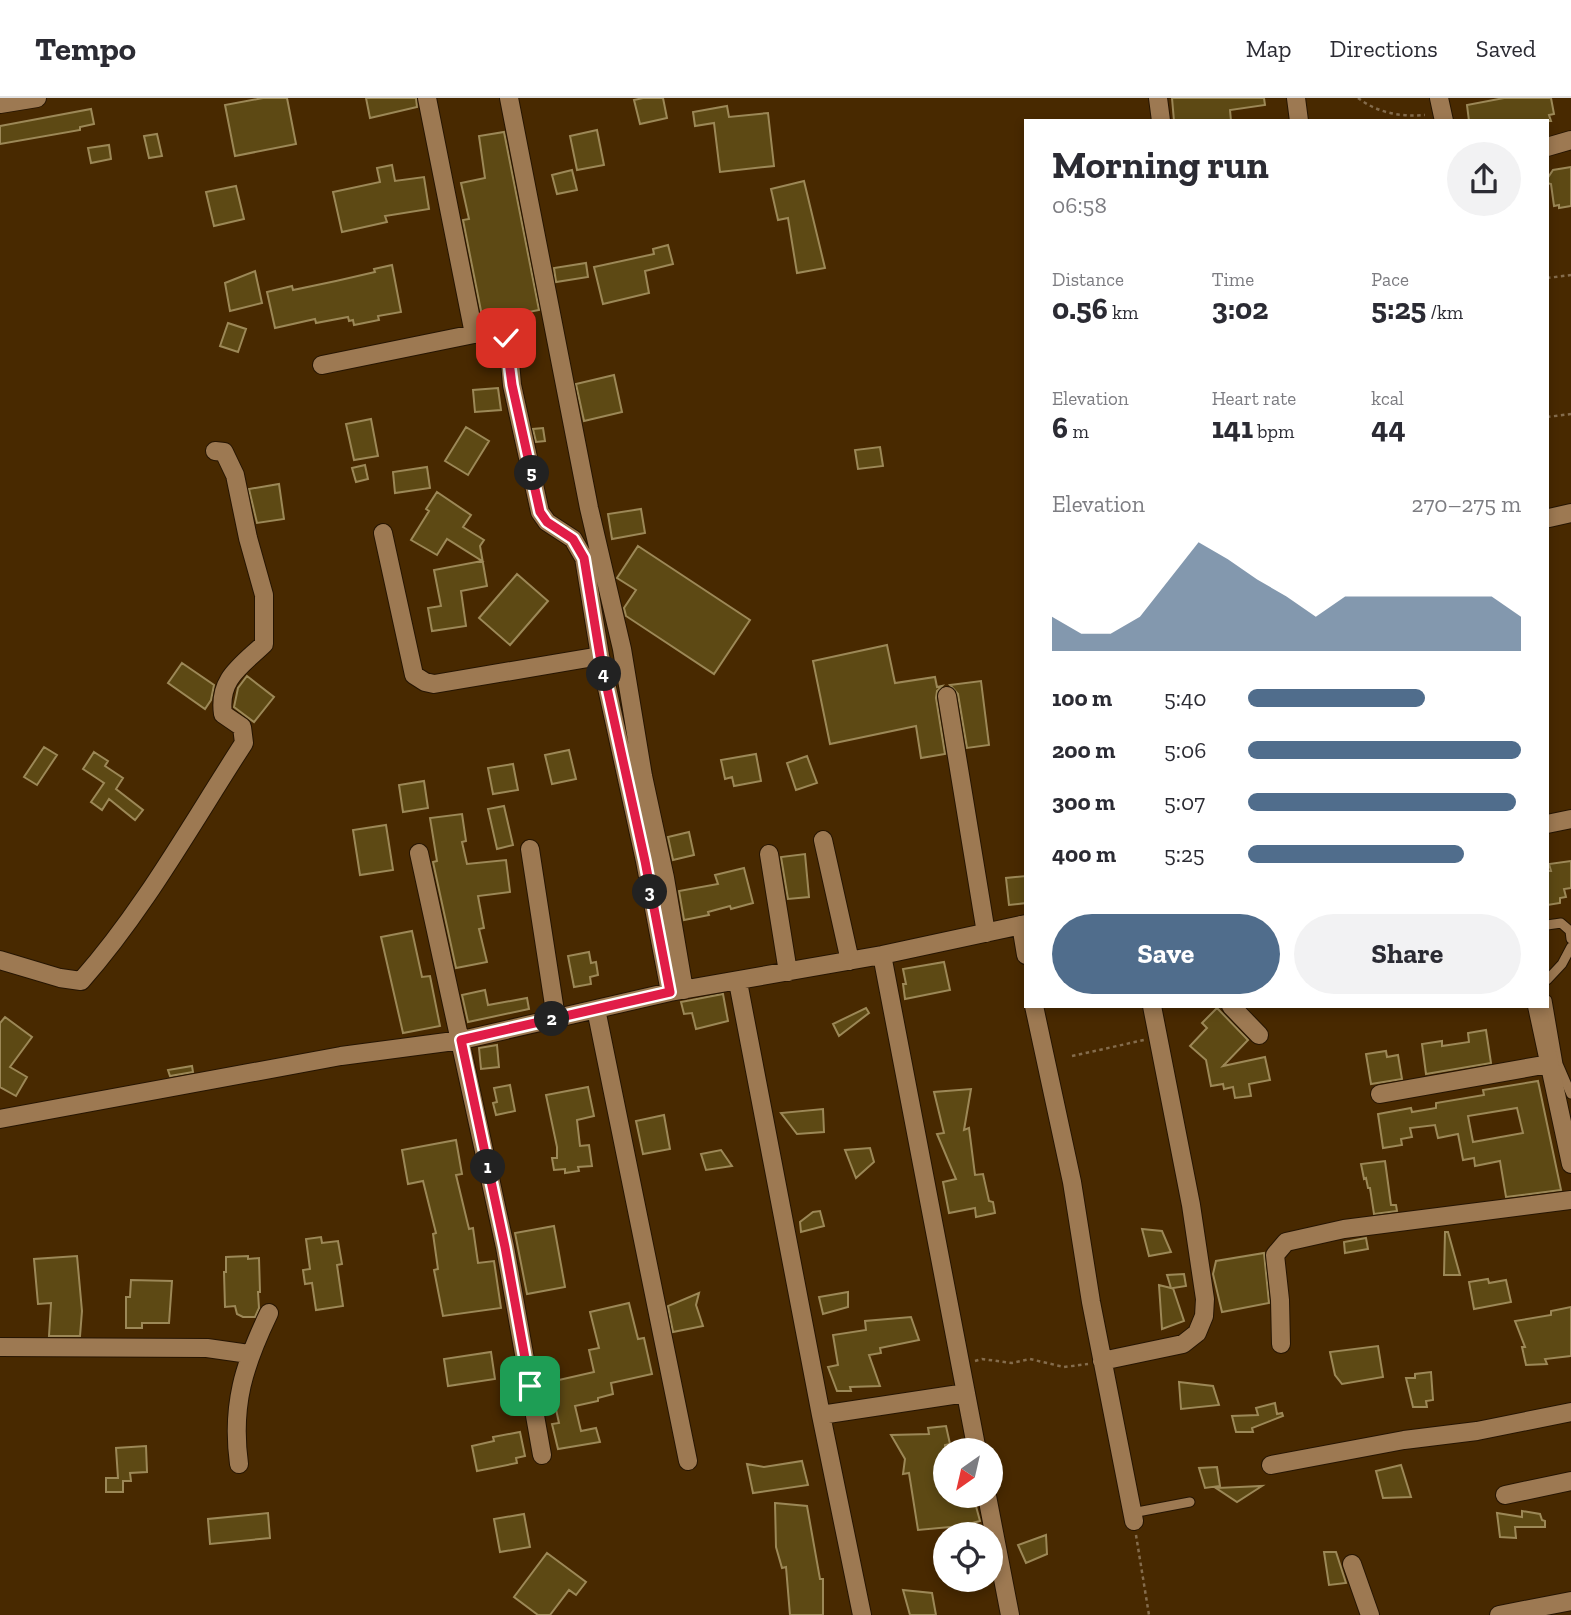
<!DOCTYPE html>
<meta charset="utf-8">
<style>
body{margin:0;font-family:"Zilla Slab",serif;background:#f2f2f3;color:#2b2b33;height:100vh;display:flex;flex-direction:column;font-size:26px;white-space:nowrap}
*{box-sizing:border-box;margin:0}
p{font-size:23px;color:#7c7c81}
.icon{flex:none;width:38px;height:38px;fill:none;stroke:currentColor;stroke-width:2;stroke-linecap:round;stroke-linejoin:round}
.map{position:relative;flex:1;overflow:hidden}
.sheet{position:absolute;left:1024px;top:21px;width:525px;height:889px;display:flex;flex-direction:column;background:#fff;border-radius:0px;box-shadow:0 4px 10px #0003}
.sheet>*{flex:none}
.needle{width:46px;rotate:214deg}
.buttons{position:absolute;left:933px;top:1340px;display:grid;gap:14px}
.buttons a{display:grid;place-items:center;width:70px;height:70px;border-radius:50%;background:#fff;box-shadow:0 4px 10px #0003;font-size:35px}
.pin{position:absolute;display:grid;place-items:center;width:60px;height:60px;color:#fff;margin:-30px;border-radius:14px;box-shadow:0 4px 10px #0006}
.km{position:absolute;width:35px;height:35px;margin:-18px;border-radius:50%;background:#222;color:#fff;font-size:19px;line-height:35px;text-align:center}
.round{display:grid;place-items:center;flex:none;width:74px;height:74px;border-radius:37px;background:#f2f2f3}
.summary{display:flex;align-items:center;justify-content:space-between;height:119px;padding:0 28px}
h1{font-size:38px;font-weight:700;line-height:52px}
.figures{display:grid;grid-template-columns:repeat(3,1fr);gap:10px;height:119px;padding:7px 28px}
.figures div{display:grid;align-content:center}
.figures b{font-size:30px;font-weight:700}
.figures small{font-size:19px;font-weight:400}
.figures p{font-size:19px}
.chart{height:196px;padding:14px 28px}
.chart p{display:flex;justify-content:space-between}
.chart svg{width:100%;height:126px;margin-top:7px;fill:#506d8c;opacity:.7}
.cta{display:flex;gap:14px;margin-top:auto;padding:14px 28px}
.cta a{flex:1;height:80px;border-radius:42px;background:#506d8c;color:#fff;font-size:28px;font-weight:700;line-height:80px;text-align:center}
.cta a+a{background:#f2f2f3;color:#2b2b33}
ul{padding:0 28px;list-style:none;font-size:23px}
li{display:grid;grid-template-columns:112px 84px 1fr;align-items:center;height:52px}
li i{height:18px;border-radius:9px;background:#506d8c}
header{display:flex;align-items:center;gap:42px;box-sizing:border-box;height:98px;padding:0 35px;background:#fff;border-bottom:2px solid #e1e1e2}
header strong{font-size:33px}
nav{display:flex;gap:38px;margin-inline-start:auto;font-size:24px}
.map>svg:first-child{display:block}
.building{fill:#5d4914;stroke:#9c8857;stroke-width:2;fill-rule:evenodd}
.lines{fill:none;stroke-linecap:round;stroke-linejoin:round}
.service-casing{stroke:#261502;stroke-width:11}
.minor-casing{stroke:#261502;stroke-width:20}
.path{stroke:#846c4c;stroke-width:2.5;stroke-dasharray:3.5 3.5;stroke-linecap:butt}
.service{stroke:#9d7952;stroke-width:9}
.minor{stroke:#9d7952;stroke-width:18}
.route-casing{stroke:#fff;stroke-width:14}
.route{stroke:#e11d48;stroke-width:9}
</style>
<header>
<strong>Tempo</strong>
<nav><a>Map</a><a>Directions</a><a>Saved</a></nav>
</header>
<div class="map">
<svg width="1571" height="1517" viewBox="0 0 1571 1517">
<rect width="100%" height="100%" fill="#482900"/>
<path class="building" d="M263,0h24l9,46 -61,12 -10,-51z
M366,0h50l1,9 -47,11z
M643,0h20l4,20 -27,6 -6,-24z
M1172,0h92l1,7 -35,5 1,11h-57z
M1504,0h47l3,16 -5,1 2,6h-82l-2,-16z
M727,8l2,11 39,-4 6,53 -54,6 -6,-49 -19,3 -2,-14z
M91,11l3,15 -14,3v3l-80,14v-18z
M597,32l7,35 -27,5 -7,-34z
M504,34l35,178 -56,11 -20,-101 6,-1 -8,-36 24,-5 -6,-42z
M157,36l5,22 -13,2 -5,-22z
M109,47l2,14 -20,4 -3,-15z
M392,67l3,16 29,-4 5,32 -44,7 2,6 -45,10 -9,-40 47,-10 -3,-14z
M1571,69v39l-12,2v-3l-5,1 -3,-22 -4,-1v-4l6,-9z
M572,72l5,20 -20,4 -5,-19z
M804,83l21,87 -28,5 -9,-55 -10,2 -7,-31z
M236,88l8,33 -30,7 -8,-34z
M668,147l5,19 -28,7 4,22 -46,11 -9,-37 60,-13 -1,-5z
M586,165l2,14 -32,5 -2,-14z
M392,167l9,47 -23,4 1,4 -25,5 -1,-5 -4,1 -1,-4 -32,6 -1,-4 -40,9 -8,-36 25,-6 1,4 43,-9 39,-9 -1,-3z
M255,173l7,32 -32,8 -5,-28z
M228,225l18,6 -8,23 -18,-6z
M614,277l8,37 -38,9 -8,-37z
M498,290l3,22 -26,2 -2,-22z
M371,321l7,37 -24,4 -8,-36z
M466,329l23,14 -21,34 -23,-14z
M543,330l2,13 -9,1 -3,-13z
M880,349l3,19 -25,3 -3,-19z
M365,367l3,14 -12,3 -4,-14z
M427,369l3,21 -35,5 -2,-21z
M279,386l5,35 -27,4 -8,-34z
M437,394l34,23 -8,12 21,13 -4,6 7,40 -26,5 5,35 -34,5 -4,-23 13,-2 -7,-36 48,-9 -35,-22 -10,16 -26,-15 18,-29 -3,-2z
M641,411l4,24 -33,6 -4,-25z
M638,448l112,74 -36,54 -88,-58 -2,-8 12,-18 -19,-12z
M517,476l31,27 -38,44 -31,-27z
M887,547l8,38 40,-6 2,10 5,-1 -5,5 -1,7 9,56 -24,4 -5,-32 -86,18 -17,-83z
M182,565l32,22 -3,15 -6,9 -37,-26z
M247,578l27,21 -20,25 -20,-15 4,-19z
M981,583l8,64 -22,3 -9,-54 -8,-9z
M44,649l13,8 -20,30 -13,-8z
M569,652l7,29 -24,5 -7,-29z
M94,654l14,9 -3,5 18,12 -7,11 27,21 -8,10 -26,-21 -7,11 -11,-8 13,-19 -21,-14z
M756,656l5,27 -27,5 -2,-9 -7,2 -4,-19z
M807,658l10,27 -21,7 -9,-27z
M513,666l5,26 -25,4 -5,-26z
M424,683l4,27 -25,4 -4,-27z
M504,708l9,39 -16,4 -9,-40z
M462,716l4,27 -4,1 5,22 39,-4 4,32 -32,4 6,32 -5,1 8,33 -31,6 -23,-106 4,-1 -7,-43z
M386,727l7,45 -33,5 -7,-45z
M689,734l5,23 -21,5 -5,-23z
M805,756l4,43 -21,2 -7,-42z
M1571,763v27l-7,1 2,8 -6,1v5l-13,2v-34h4l-2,-7z
M744,770l9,35 -22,6 -1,-3 -22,6 1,3 -25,5 -5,-29 39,-7 -3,-9z
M1026,778v27l-17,2 -3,-27z
M412,833l10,46 8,-1 10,50 -37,7 -22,-96z
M589,854l2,11 5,-1 2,13 -8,2 1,7 -17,3 -6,-31z
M944,864l6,28 -45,9 -2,-15h3l-3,-15z
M485,892l3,15 39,-7 2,11 -61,13 -6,-27z
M723,896l5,27 -32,8 -4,-16 -8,1 -3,-12z
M866,910l3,5 -30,23 -6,-12z
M1217,910l31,32 -25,26 42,-9 5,23 -21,4 2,12 -16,2 -2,-11 -9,2 -1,-5 -12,2 -5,-26 -16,-14 17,-18 -5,-5z
M5,919l27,20 -22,30 17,10 -11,19 -16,-9v-64z
M1486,932l5,33 -65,11 -4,-30 20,-3v5l27,-4 -1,-9z
M497,947l2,22 -18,2 -2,-21z
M1386,953l1,6 11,-2 4,24 -31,5 -5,-30z
M192,968l1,6 -23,4 -2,-6z
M1538,983l23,109 -55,7 -6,-36 -25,5 -1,-8 -11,2 -5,-26 -20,4 -3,-13 -25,3 2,9 -11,2 1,6 -19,3 -5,-34 33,-6 1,4 24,-4v-5l48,-8 -1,-5zM1517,1010l6,25 -50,9 -5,-26z
M510,987l5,26 -19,4 -3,-12 4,-1 -3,-14z
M588,989l6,29 -17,4 3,26 9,-1 3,21 -14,1 1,4 -14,2v-4l-11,1 -2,-12h5v-11l-11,-52z
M971,991l-7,41 5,-2 6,47 8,-1 6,27 4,1 2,11 -19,4 -1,-9 -26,5 -6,-31 13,-3 -19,-45 7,-1 -10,-41z
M823,1011l1,23 -27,2 -16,-21z
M664,1017l6,34 -27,5 -7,-33z
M456,1042l6,34 -6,1 13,54 4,-1 5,35 16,-2 7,47 -58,8 -9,-46 4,-1 -5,-35 3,-1 -13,-52 -15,3 -6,-34z
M870,1050l4,14 -18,16 -11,-28z
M721,1052l11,16 -26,4 -5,-16z
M1385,1063l6,44h5l1,6 -23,3 -4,-26h-2l-2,-10 -2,1 -3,-15z
M820,1113l4,15 -23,6 -1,-10 13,-10z
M554,1128l11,61 -38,7 -12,-61z
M1142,1131l20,2 9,21 -22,4z
M1445,1134h3l12,43h-16z
M321,1139l1,6 16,-2 4,23 -5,1 6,41 -27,4 -4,-27 -7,1 -2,-14 7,-1 -4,-30z
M1366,1140l2,11 -23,4 -1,-11z
M1264,1155l5,50 -47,9 -9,-38 3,-13z
M77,1158l5,55 -2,25h-31l2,-33 -13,1 -4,-45z
M248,1158v3l11,-1 1,34h-2l1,16 -4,9h-12l-6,-3 -2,-8 -10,1 -1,-35h2v-15z
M1184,1176l2,12 -13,2 11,33 -22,8 -3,-44 12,3 -4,-13z
M1488,1181l1,4 17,-3 5,22 -37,7 -5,-27z
M131,1182l41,1 -3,42h-27v5h-16v-31h4z
M848,1194v15l-25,7 -4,-17z
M699,1195l-3,12 7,21 -30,6 -5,-26z
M629,1205l9,36 6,-1 8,36 -41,9 2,11 -15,4v3l-23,5 6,25 15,-3 4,14 -42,7 -6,-25 7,-1 -9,-41 44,-10 -5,-22 10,-2 -9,-36z
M1571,1209v49l-26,3 2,5 -21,1 -4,-18h3l-10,-26 36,-6v-4z
M911,1219l8,23 -39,8 1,5 -12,2 11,31 -30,1 1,4h-14l-9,-24 10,-2 -5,-30 33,-5 -1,-9z
M1378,1248l5,31 -41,7 -7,-9 -5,-23z
M491,1254l4,27 -47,7 -4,-27z
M1431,1274l2,28 -7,1 1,6h-14l-7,-29h9v-4z
M1179,1284l34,4 6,19 -38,4z
M1275,1305l2,11 5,-1 1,3 -31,12 1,4h-17l-4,-16 26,-1 -2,-7z
M946,1328l4,18 -5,1v51h22l1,4 6,-1 6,22 -19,5 -43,4 -9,-57 -6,1 2,-15 -14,-24 38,-1 -1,-6z
M520,1334l5,24 -9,2 1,5 -40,8 -5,-25 22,-5 -1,-4z
M146,1348l1,26 -17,1 1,8h-8v11h-17v-14h12l-2,-30z
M802,1363l6,24 -55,8 -6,-29 17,3z
M1401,1367l10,32 -28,1 -7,-27z
M1217,1369l3,19 -15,2 -6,-20z
M1262,1388l-25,16 -21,-14z
M775,1405l32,3 13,73h3v36h-33l-4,-48 -4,1 -6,-21z
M1522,1413l18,3 2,6 3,1v6h-30l1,11 -16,-1 -3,-24 25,4z
M268,1415l2,25 -60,6 -2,-25z
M524,1416l6,33 -30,5 -6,-33z
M1046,1437l1,19 -21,9 -8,-18z
M1324,1454h12l10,31 -17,2z
M547,1455l39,29 -10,13 -7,-5 -19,25h-12l-24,-18z
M903,1492l29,3 4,22h-26z"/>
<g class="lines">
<defs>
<path id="service" d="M1547,827l14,-2 9,8 1,8
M1547,882l15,-16 9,-17
M1547,902l11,64 13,30
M1132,1415l58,-11"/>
<path id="minor" d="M509,0l80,410 33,141 21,127 22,102 19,112
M1158,0l3,23
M1296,0l3,23
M1439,0l5,23
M0,6l37,-6
M1547,49l24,-7
M474,236l25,-3 7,7 3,12 3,35 28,127 7,10 26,17 11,19 16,98 45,205 25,131
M322,267l152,-31 -47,-236
M1549,420l22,-5
M383,435l31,142 11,7 9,2 166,-28
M947,598l39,237
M1547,726l24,-5
M823,742l27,121
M530,751l26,169
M419,755l86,394 37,208
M769,756l19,118
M1021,827l5,30
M882,857l95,496
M0,862l60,18 21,3c63,-71 111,-158 163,-238l-2,-16 -19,-13c-5,-35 18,-48 41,-70v-49l-16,-57 -13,-63 -11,-23 -9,-1
M738,884l83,433 41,200
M1034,908l38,176 19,120 43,219
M1231,908l28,29
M1537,908l34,158
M596,911l92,452
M1380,996l169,-30
M0,1021l341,-63 121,-16 208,-48 212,-37 144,-31
M1281,1246l-1,-44 -5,-45 11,-13 58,-13 227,-29
M0,1249l207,1 42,6
M1102,1263l81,-17 14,-11 7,-17 1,-17 -14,-94 -39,-199
M821,1317l145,-22
M239,1366c-8,-59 5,-99 30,-151
M1271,1367l133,-25 73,-9 94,-19
M1505,1397l66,-14
M987,1398l23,119
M1352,1466l18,51
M1499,1517l72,-14"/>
</defs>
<use href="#service" class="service-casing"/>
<use href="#minor" class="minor-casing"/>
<path class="path" d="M1358,0c20,15 42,19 67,17
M1547,180l24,-3
M1547,319l24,-3
M1072,958l72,-16
M975,1263l7,-2 30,4 18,-4 34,8 24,-3
M1136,1437l13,80"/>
<use href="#service" class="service"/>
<use href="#minor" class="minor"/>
</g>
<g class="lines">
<defs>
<path id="route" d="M506,240l6,47 28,127 7,10 26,17 11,19 16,98 45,205 25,131 -209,48 44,207 25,139"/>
</defs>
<use href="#route" class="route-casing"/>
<use href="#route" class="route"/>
</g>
</svg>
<div class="buttons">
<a><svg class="needle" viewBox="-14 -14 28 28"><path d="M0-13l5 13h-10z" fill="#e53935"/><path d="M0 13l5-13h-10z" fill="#7c7c81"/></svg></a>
<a><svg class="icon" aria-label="locate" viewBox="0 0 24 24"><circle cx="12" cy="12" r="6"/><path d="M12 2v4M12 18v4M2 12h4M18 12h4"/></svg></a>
</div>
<div class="pin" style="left:530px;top:1288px;background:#1e9e55"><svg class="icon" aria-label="arrive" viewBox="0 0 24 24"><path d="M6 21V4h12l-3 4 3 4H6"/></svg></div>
<div class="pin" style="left:506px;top:240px;background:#d93025"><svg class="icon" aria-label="check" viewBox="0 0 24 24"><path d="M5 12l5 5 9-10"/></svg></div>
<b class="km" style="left:488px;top:1069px">1</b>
<b class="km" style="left:552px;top:921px">2</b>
<b class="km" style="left:650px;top:794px">3</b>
<b class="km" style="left:604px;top:576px">4</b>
<b class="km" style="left:532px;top:375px">5</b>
<section class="sheet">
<div class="summary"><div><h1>Morning run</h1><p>06:58</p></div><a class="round"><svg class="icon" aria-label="share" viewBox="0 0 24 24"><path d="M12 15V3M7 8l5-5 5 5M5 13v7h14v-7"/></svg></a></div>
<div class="figures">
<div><p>Distance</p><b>0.56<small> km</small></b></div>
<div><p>Time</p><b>3:02</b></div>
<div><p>Pace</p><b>5:25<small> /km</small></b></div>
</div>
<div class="figures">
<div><p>Elevation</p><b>6<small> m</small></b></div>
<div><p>Heart rate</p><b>141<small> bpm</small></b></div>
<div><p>kcal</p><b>44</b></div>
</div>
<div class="chart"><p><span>Elevation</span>270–275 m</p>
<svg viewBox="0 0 160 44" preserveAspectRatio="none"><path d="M0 44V32L10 38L20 38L30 32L40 19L50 6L60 12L70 19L80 25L90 32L100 25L110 25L120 25L130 25L140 25L150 25L160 32V44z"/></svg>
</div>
<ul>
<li><b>100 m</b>5:40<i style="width:65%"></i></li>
<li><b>200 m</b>5:06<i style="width:100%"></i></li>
<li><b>300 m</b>5:07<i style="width:98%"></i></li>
<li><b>400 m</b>5:25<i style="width:79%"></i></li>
</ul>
<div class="cta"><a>Save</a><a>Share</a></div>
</section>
</div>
